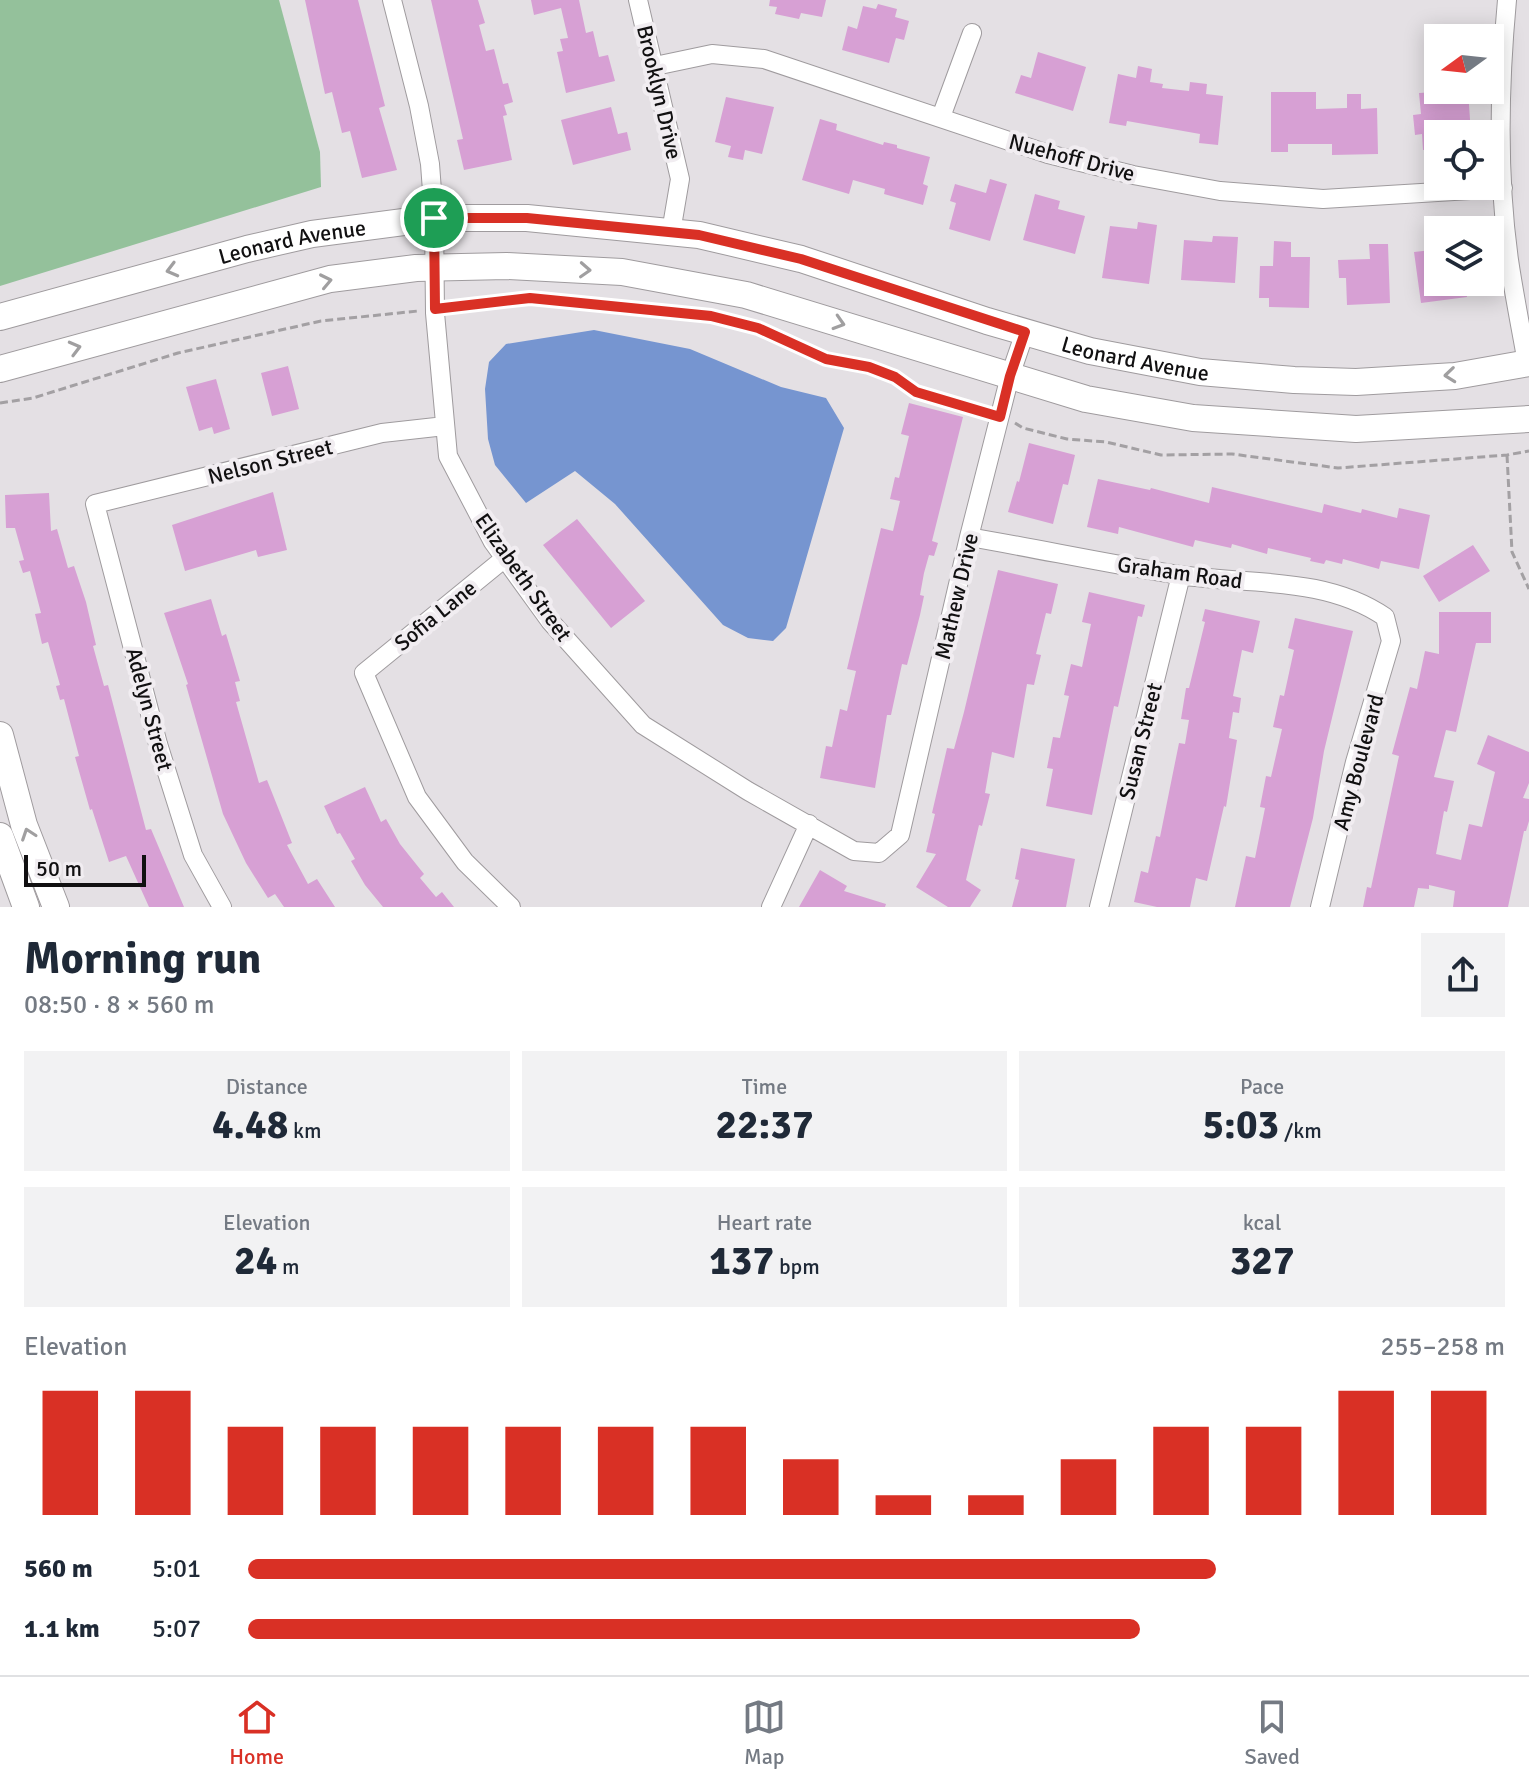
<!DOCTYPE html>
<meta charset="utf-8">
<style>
body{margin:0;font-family:Signika,sans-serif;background:#f2f2f3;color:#1f2937;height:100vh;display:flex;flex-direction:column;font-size:30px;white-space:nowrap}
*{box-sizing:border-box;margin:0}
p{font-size:26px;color:#747a83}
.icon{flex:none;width:44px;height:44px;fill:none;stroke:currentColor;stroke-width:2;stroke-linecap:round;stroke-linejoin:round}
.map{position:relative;height:907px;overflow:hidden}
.sheet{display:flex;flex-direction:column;background:#fff;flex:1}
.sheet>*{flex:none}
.needle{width:52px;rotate:255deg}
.tools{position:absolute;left:1424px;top:24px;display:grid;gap:16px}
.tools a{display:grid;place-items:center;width:80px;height:80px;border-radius:0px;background:#fff;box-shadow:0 4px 20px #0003;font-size:40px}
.scale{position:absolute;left:24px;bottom:20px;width:122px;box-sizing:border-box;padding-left:8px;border:4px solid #111011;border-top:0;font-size:22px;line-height:28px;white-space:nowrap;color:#111011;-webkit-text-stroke:6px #f1edf1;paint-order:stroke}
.pin{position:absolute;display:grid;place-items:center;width:68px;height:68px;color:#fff;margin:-34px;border:4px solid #fff;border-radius:50%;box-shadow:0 2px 8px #0007}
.round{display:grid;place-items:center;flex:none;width:84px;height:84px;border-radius:0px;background:#f2f2f3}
.summary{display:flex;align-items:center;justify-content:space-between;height:136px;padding:0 24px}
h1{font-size:44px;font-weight:700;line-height:60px}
.metrics{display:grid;grid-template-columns:repeat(3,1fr);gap:12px;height:136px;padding:8px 24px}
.metrics div{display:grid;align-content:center;border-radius:0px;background:#f2f2f3;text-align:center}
.metrics b{font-size:40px;font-weight:700}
.metrics small{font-size:22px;font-weight:400}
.metrics p{font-size:22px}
.chart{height:224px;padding:16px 24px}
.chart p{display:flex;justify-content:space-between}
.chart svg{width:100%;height:144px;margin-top:8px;stroke:#d93025;stroke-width:6}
ul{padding:0 24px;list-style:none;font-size:26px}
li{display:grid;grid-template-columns:128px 96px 1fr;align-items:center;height:60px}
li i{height:20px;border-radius:10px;background:#d93025}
.tab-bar{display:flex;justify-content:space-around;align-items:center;height:112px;border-top:2px solid #e0e1e3;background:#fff;font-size:22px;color:#747a83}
.tab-bar a{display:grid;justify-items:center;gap:4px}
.tab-bar .on{color:#d93025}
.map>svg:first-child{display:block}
.green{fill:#94c19b}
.water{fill:#7695d0}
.building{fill:#d7a0d4}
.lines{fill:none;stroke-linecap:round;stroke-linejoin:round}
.street-casing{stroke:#9f9b9e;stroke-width:20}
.secondary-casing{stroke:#9f9b9e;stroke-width:28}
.path{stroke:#a3a0a3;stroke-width:3;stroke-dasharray:8 4;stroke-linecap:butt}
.street{stroke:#fff;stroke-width:18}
.secondary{stroke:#fff;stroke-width:26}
.oneway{stroke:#a09fa0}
.route-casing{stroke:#fff;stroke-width:16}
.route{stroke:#d93025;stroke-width:10}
.labels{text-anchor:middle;stroke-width:8;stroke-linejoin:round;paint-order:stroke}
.street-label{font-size:22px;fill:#111011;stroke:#f1edf1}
</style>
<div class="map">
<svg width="1529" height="907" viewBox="0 0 1529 907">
<rect width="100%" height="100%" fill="#e4e0e4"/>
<path class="green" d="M0,0h279l41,152 1,35 -321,99z"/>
<path class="water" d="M594,330l96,19 91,38 45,11 18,30 -58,200 -13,13 -25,-3 -25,-13 -108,-121 -40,-33 -49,32 -31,-38 -7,-26 -3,-50 4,-27 17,-18z"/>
<path class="building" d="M305,0h53l27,106 -6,2 18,62 -35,8 -12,-47 -8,2 -10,-41 -7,2z
M431,0h47l7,23 -6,2 7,26 8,-2 9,35 5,-1 5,19 -9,3 3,10 -4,1 9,44 -48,10 -7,-30 6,-1z
M531,0h48l7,33 7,-2 6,26 9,-2 7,26 -49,12 -9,-41 6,-1 -3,-12 8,-1 -7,-30 -27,7z
M770,0h56l-4,17 -21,-4 -2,6 -24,-5 2,-7 -8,-1z
M878,4l19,5 -2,8 14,4 -5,19 -8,-2 -7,25 -47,-13 6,-24 9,3 6,-23 13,3z
M1038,52l48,15 -13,44 -58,-18 6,-18 10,3z
M1138,66l14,3 -2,13 13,2 -1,4 27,3 1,-9 17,2 -1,10 17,2 -5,49 -19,-2 1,-9 -73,-13 -1,5 -17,-3 9,-49 18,4z
M1468,90l3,44h-33v15l-15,1 -1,-16 -7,1 -2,-20 8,-1 -2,-21z
M1271,92h45v17l31,-1v-14h14v15l16,-1 1,46 -46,1v-11h-44v8h-17z
M726,97l48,10 -12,47 -17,-4 -2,10 -15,-3 3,-11 -16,-4z
M611,107l7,27 9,-2 4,18 -58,15 -12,-45z
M820,119l17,5 -1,6 47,15 1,-3 13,3v3l33,9 -7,27 5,2 -5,19 -39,-11 1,-5 -32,-9 -4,14 -47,-14z
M990,179l17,5 -17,57 -41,-12 7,-26 -6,-2 5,-17 31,9z
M1035,194l25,7 -2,8 27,7 -10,38 -52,-14z
M1138,222l19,3 -8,59 -47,-6 8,-52 27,3z
M1213,236l25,1 -3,46 -54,-3 3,-40 28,2z
M1274,241l17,1v15h19l-1,51 -40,-1v-9h-10l1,-32h13z
M1369,244h19l2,59 -43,2 -1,-27h-7l-1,-18 32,-1z
M1432,250l2,12h4v20h27l2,15 -46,6 -7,-51z
M288,366l11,43 -27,7 -11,-43z
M216,379l14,50 -16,5 -2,-7 -13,4 -13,-44z
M909,403l54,14 -31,124 6,2 -4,13 -5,-1 -5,18 -4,22 4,1 -4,19 -13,50 -5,-1 -11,51h-4l-12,73 -55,-10 6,-32 6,1 8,-38 7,2 9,-40 -9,-2 34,-141 12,3 7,-30 -10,-2 5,-22 4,1 10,-42 -8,-2z
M1029,443l46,12 -7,30 -5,-1 -10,40 -45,-12 9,-31 2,1z
M1098,479l52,11 1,-2 58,15 3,-16 110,26 2,-9 37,9 1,-4 35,9 2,-10 31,7 -11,54 -38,-8 -2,8 -36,-10 -1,5 -16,-4 -2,4 -14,-3 1,-3 -43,-10 -1,6 -35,-10 -1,4 -36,-8 -2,7 -74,-20 -1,7 -31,-7z
M273,492l14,58 -29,7 -2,-7 -71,21 -13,-46z
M49,493l2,38 6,-2 11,39 6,-2 12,36 10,43 -3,1 11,40 4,-1 38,145 5,-1 33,78h-35l-23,-51 -17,6 -17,-53 -2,1 -15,-53 4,-1 -15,-57 -4,1 -4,-14 4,-1 -12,-43 -6,2 -7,-30 6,-1 -11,-42 -7,2 -4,-12 5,-1 -9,-32h-9l-1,-33z
M577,519l68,82 -34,27 -68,-83z
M1473,545l17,26 -51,31 -16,-26z
M998,570l60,14 -7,30 -5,-1 -10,41 5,1 -7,30 -7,-1 -13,74 -22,-6 -7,41 5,1 -8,32 -3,-1 -13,55 15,10 -11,17h-22l-32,-20 20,-33 -10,-2 9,-38 -3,-1 15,-65 7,1 10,-37z
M1089,592l56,13 -3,12 -4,-1 -20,91 -4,-1 -22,109 -46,-9 7,-37 -6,-1 6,-31 7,1 9,-42 -5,-1 7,-31 11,3 9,-43 -9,-2z
M211,599l11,37 4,-2 14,47 -5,1 5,19 -4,1 23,81 8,-3 25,63 -5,2 21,39 9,-5 18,28h-51l-9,-13 -7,4 -22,-35 -23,-49 -37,-129 2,-1 -24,-71z
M1205,609l55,12 -7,32 -11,-3 -9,46 8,2 -2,15 -6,-1 -4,26 8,2 -11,67 -2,-1 -17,75 -11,-3 -6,29h-33l-23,-5 7,-31 7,2 8,-37 4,1 19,-94 6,1 4,-24 -8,-1 5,-31h3l16,-66 -3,-1z
M1439,612h52v31h-15l-20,89 -10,-2 -12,47 20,4 -7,31 -3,-1 -8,43 25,6 8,-36 13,3 13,-55 -18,-8 11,-29 41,17v31l-6,15 6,1v22l-3,10h-2l-16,76h-55l2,-16 -26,-6v4l-11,-1 -4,19h-51l4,-20 4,1 28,-132 -7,-2 18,-67 7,2 8,-38 14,3z
M1295,618l58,13 -29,120 -11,67 -23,89h-55l11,-51 9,2 10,-50 -5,-1 6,-31 5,1 11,-48 -9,-2 7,-32 4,1 10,-46 -6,-2z
M365,787l16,35 5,-3 14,25 24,30 -4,4 16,19 6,-5 12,15h-71l-18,-22 -14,-24 4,-2 -15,-26 -3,1 -13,-28z
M1021,848l54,11 -9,48h-54l7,-27 -4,-1z
M820,870l27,16 -3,5 42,13 -1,3h-86z"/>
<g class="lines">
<defs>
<path id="street" d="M392,0l27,106 11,58 4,54 1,95 13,143 45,86 57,79 93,104 105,66 106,60 25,2 21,-18 69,-298 41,-161 15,-44
M638,0l42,179 -9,53
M1507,0c-8,86 -10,174 2,260 5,34 12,69 18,103
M655,66l57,-12 52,5 284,95 85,21 87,16 103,8 180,-11
M941,117l31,-84
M969,537c70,12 140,27 210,38 70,10 146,1 206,42l6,24 -36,121 -35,145
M505,558l-141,115 53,124 48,65 46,45
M222,907l-29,-52 -35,-111 -63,-240 287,-71 63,-7
M771,907l38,-83
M1099,907l82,-332"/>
<g id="secondary">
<path id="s1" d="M0,317l247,-68 65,-15 122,-16h93l172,17 102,24 186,62 103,30 110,21 94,8 62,2 99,-6 74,-13"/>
<path d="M0,369l330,-90 86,-11 91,-2 115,6 124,23 340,104 107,19 163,11 173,-10"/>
<path d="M0,735l24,90 32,82"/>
<path d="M0,836l26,71"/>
</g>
</defs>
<use href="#street" class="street-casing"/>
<use href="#secondary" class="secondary-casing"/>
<path class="path" d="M453,307l77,-9 181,18 47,12 68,31 43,8 26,10 21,15 69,21
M0,403l33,-5 145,-45 143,-32 97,-10
M1015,423l8,5 44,11 39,3 55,13 71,-1 106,14 169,-13 22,-4
M1507,455l5,97 17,37"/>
<use href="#street" class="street"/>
<use href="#secondary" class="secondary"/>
</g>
<defs><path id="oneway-chevron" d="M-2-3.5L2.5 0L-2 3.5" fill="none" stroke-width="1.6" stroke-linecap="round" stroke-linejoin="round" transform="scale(2)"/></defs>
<g class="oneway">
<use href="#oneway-chevron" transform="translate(172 270) rotate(165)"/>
<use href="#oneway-chevron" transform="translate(585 270) rotate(3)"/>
<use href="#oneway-chevron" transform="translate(326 281) rotate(-12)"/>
<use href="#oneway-chevron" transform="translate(839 323) rotate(17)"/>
<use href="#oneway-chevron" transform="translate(75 348) rotate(-15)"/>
<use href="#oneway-chevron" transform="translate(1450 375) rotate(174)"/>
<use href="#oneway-chevron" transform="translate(28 834) rotate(-109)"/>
</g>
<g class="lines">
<defs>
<path id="route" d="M434,218h93l172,17 102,24 224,73 -15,44 -10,41 -84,-25 -21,-15 -26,-10 -43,-8 -68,-31 -47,-12 -181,-18 -95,11z"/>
</defs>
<use href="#route" class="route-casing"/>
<use href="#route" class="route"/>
</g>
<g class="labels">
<g class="street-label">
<text transform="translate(660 92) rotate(77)" y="8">Brooklyn Drive</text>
<text transform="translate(1072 157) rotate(15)" y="8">Nuehoff Drive</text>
<text dy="8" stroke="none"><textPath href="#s1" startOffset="302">Leonard Avenue</textPath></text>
<text dy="8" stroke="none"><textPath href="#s1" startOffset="1166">Leonard Avenue</textPath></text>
<text transform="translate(270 461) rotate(-14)" y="8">Nelson Street</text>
<text transform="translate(1180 572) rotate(8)" y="8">Graham Road</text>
<text transform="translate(524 577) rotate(55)" y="8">Elizabeth Street</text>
<text transform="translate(956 596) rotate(-77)" y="8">Mathew Drive</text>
<text transform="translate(435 615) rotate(-39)" y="8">Sofia Lane</text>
<text transform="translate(150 709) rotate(75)" y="8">Adelyn Street</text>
<text transform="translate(1140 741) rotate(-76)" y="8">Susan Street</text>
<text transform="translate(1358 762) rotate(-75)" y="8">Amy Boulevard</text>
</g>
</g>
</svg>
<div class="tools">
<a><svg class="needle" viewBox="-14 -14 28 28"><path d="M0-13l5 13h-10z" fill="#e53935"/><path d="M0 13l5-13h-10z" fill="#747a83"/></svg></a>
<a><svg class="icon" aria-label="locate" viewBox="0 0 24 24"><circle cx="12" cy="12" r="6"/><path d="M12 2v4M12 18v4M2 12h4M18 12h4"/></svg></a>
<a><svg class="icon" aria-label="layers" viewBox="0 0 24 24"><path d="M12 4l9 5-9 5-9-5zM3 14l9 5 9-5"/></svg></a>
</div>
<div class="scale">50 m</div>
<div class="pin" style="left:434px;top:218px;background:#1e9e55"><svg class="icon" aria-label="arrive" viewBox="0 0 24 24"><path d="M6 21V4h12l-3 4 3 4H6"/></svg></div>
</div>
<section class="sheet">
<div class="summary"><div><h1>Morning run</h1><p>08:50 · 8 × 560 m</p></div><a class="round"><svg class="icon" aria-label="share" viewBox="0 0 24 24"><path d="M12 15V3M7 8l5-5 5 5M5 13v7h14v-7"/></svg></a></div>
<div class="metrics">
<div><p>Distance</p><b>4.48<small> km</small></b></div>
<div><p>Time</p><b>22:37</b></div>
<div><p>Pace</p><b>5:03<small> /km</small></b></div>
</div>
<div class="metrics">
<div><p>Elevation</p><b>24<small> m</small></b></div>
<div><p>Heart rate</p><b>137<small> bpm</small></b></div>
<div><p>kcal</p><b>327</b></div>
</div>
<div class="chart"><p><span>Elevation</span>255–258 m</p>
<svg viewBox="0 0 160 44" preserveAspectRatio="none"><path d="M5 44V6M15 44V6M25 44V17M35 44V17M45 44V17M55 44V17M65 44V17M75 44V17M85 44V27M95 44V38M105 44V38M115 44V27M125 44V17M135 44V17M145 44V6M155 44V6"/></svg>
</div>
<ul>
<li><b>560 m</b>5:01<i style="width:77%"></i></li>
<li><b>1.1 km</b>5:07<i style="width:71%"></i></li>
</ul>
</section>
<nav class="tab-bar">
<a class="on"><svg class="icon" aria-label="home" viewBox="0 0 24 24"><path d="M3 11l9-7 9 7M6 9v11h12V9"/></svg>Home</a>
<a><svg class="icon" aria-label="map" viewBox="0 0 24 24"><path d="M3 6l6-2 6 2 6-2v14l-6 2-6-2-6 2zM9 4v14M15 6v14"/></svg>Map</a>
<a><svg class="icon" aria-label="saved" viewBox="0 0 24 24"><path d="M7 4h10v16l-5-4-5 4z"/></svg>Saved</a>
</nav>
